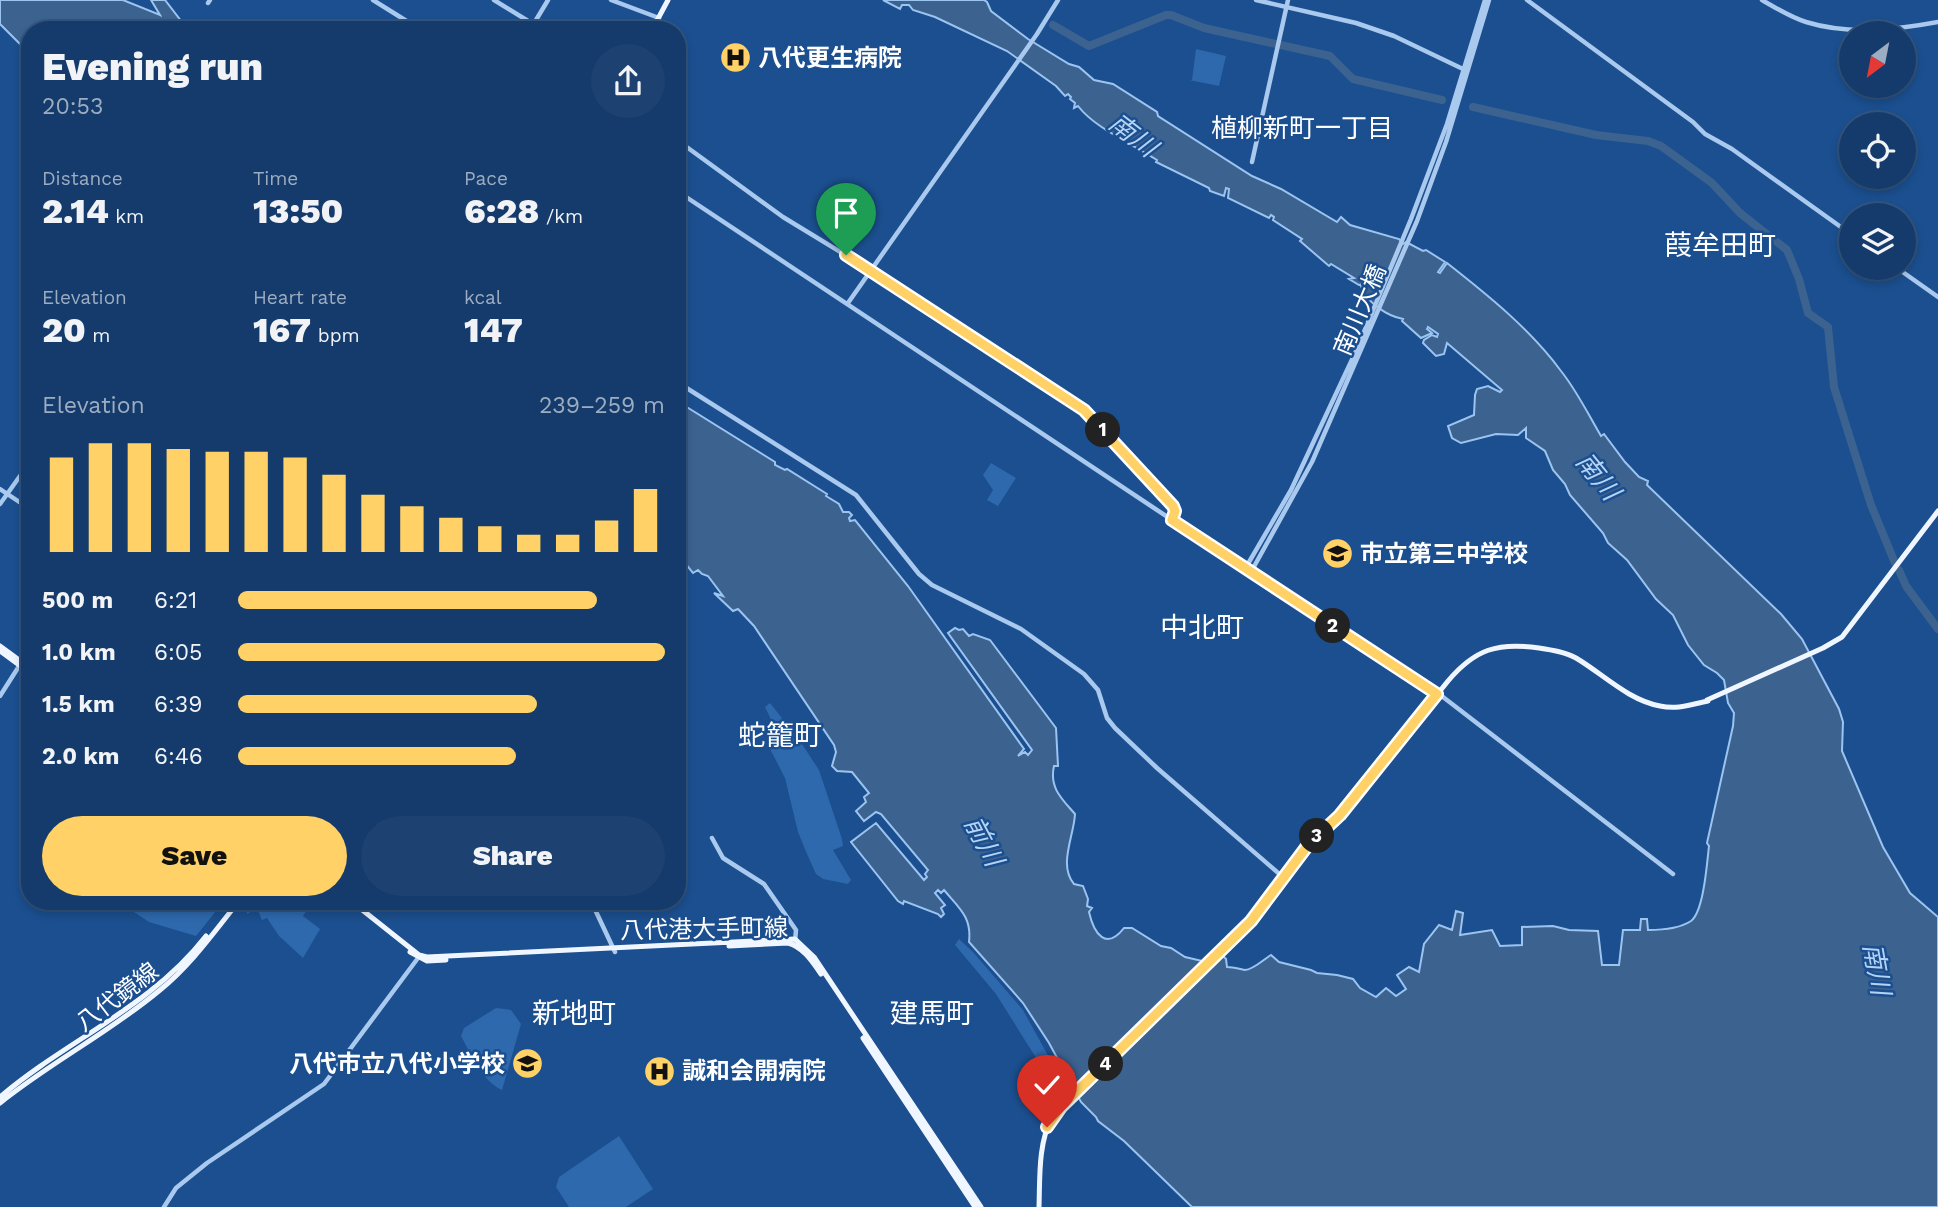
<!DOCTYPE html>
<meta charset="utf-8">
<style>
body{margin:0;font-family:"Work Sans","Noto Sans JP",sans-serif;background:#1d4271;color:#f1f3f6;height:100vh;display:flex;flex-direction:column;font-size:26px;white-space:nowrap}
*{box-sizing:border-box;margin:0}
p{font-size:23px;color:#9dadc1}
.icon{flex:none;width:38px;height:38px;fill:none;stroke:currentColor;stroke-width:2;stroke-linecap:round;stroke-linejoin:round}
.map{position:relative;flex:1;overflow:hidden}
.panel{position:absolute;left:21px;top:21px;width:665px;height:889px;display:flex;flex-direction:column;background:#143b6b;border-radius:28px;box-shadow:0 4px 10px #0003,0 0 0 2px #33557e}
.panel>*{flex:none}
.needle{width:46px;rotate:212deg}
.controls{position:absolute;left:1839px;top:21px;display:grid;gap:14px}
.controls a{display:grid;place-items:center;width:77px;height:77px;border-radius:50%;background:#143b6b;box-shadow:0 4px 10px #0003,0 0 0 2px #33557e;font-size:35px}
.pin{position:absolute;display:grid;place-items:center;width:60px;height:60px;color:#fff;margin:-72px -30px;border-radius:50% 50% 50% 0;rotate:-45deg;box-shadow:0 0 7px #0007}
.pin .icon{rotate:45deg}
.km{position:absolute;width:35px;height:35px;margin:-18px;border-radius:50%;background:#222;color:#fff;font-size:19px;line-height:35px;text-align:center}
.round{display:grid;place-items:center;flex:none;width:74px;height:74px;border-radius:37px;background:#1d4271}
.headline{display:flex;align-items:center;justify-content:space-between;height:119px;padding:0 21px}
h1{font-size:38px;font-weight:800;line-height:52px}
.metrics{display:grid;grid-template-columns:repeat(3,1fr);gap:10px;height:119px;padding:7px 21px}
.metrics div{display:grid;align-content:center}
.metrics b{font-size:35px;font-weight:800}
.metrics small{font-size:19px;font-weight:400}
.metrics p{font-size:19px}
.chart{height:196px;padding:14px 21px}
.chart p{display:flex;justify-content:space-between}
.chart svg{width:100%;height:126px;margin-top:7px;stroke:#ffd166;stroke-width:6}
.button{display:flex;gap:14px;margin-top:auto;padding:14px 21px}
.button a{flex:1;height:80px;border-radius:42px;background:#ffd166;color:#111;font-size:28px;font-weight:800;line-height:80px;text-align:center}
.button a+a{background:#1d4271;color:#f1f3f6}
ul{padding:0 21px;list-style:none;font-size:23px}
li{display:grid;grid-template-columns:112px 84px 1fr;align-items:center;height:52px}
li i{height:18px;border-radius:9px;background:#ffd166}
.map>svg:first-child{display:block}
.green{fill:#2e69ad}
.water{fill:#3c6290;stroke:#9cc4f0;stroke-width:2}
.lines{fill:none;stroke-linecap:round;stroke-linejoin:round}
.river{stroke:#3c6290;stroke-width:8}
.minor{stroke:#a9c9ee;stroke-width:4.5}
.major{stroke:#f0f6ff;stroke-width:5}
.route-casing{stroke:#fff;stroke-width:14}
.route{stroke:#ffd166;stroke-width:9}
.labels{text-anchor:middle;stroke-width:5;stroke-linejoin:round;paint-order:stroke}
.poi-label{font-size:24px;font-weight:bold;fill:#fff;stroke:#1b4f8f;text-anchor:start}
.street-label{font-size:24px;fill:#fff;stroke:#1b4f8f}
.neighbourhood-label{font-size:26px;fill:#fff;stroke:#1b4f8f}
.water-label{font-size:26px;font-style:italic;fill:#b5d3f5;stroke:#1b4f8f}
.quarter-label{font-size:28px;fill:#fff;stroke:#1b4f8f}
</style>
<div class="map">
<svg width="1938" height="1207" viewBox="0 0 1938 1207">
<rect width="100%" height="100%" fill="#1b4f8f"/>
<path class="green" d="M1196,49l30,7 -7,30 -30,-6h3z
M991,463l25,15 -18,28 -11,-6 6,-10 -10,-15z
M770,703l30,38 19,29 23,69 1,7 -10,4 18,30 -3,4 -25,-5 -7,-5 -9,-20 -9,-22 -13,-54 -15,-29 4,-23 -9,-19z
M137,901h87l-28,35 -47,-14 -18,-12z
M245,901h68l-10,15 17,13 -17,29 -24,-22 -12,-18 -5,2 -5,-12 -10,6z
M959,939l14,13 50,58 45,82 -8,4 -64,-102 -41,-49z
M496,1008l15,2 10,14 -19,66c-19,-8 -31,-36 -41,-54l3,-8z
M619,1136l34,53 -27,18h-57l-13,-20 3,-10z"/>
<path class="water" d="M0,0h123l37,15 -9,-15h14l23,30h-158v24l-30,-30z
M883,0h101l3,2 4,9 37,28 41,25 10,3 15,13 19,4 44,28 1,4 94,60 29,13 56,33 4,-5 9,8 49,14 4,5 3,-2 17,9 3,-1 19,12 -7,10 2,1 7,-10c42,33 83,66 114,108 16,20 27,43 40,65l3,-2 21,28 14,15 9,4 -1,4 134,129 21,25 37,70 4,13 -1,29 41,96 27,46 28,24v290h-746l-68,-66 -26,-20 -2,-4 -15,-15 -32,-59 -26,-40 -54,-61c3,-25 -10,-34 -25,-52l-3,3 -3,-3 -3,3 10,12 -4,3 3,6 -3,3 -3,-3 -34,-13 -1,3 -5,-3 -47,-59 25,-19 48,57 3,-3 -2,-3 3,-4 -47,-56 -5,-2 -12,9 -8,-10 10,-9 -2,-5 5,-4 -17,-21 -15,-1 -5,-5 4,-14 -2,-7 -80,-119 -16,-17 -5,2 -19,-18 9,3 -15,-20 -6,-2 -4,-4 -5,3 -13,-16h4l-7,-12v-144l98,61v3l10,5 2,-1 40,25 -1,2 13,8 4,8h6l3,3 -3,3 1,3 5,-1 53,66 116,163 -6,7 7,-4 3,3 4,-5 -84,-117 7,-5 4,2 4,-1 6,7 4,-2 17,6 66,88 2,38h-4c-5,22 8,33 21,48 -1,22 -17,51 -1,70l9,2 5,13 -1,7 5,2 -3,4c5,22 17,39 35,16h8l29,18 10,2 14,9 17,4 12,-7h7l5,5 1,8c7,0 12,2 18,3 8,0 19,-11 26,-15l8,7 32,8 6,3 20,2 16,4 7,9 16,9 10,-9 10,8 10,-7 -9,-14 12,-8 10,5 5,-28 15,-19 13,5 4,-19 7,2 -3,22 32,-5 8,16 22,-1v-18l31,-1 16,4 29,1 4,34h17l4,-35h17l1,-11h6l1,11c15,0 31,-1 43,-9 13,-10 16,-59 18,-75l-2,-3 26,-117 1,-13 -6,-10 -4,-23 -7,-7 -13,-8 -16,-20 -15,-30 -17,-16 -29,-39 -19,-17 -5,-10 -33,-38 -5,-11 -12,-14 -8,-19 -19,-13v-10l-8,7 -22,-1 -35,9 -9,-5 -4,-12 26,-11 1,-20 2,-6 11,-3 12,6 2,-2 -55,-47 -3,11 -8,2 -13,-13 1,-3 8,-5 5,2 1,-3 -10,-7 -1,2 5,4 -11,5 -19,-17 1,-2c-16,-3 -37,-17 -42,-33l3,-2 -5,1 -10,-6 5,-1 -23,-14 -2,2 -29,-25 2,-2 -29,-19 1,-3 -3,-2 -2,3 -41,-20 1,-9 -3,-1 -2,8 -14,-5 -1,-3 -53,-26 1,-2c-28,-18 -62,-32 -79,-54l-4,2 1,-5 -5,-4 1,-2 -3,-3 -3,2 -9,-10 -49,-35 -72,-34 -22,-7 -4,-5h-7l-2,4z"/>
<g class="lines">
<path class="river" d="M1053,25l36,21 77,-31h5l33,13 126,28 23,23 89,21
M1473,107l123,28 52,6 13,5 51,37 28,30 47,37 12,29 9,34 20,14 6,60 37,118 24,58
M1899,570l7,16 32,43"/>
<path class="minor" d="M373,0l48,30
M494,0l39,24
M611,0l48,18
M1256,0l100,23 38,13 69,33 3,-2
M1527,0l166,122 12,12 27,15 120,86
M1762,0c14,8 28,17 44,22 42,13 89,8 132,0
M208,3l2,-3
M530,30l18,-30
M677,140l106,77 87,53 214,140 89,96 2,7 -3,7
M1252,162l36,-162
M677,191l635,422 131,84 230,177
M1897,268l41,29
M848,303l189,-269 21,-34
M677,382l179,113 63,79 13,11 89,44 63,45 14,16 9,28 8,10 42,40 127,110
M0,489l30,20
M0,504l30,-42
M1245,569l46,-79 65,-139 55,-132 36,-95 38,-124
M1251,572l61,-110 105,-241 29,-79 43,-142
M0,696l30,-47
M712,838l11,20 41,26 32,46 -1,12
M591,901l24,51
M164,1207l12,-19 31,-25 117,-79 94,-126"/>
<path class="major" d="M652,30l16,-30
M0,646l30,22
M0,651l30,22
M1707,700l116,-52 19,-11 96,-126
M351,901l68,54 8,2 368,-18 19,18 167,250
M729,946l59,-3c15,4 24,18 33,31
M410,952l17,9 19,-1
M863,1038l112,169
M0,1097c68,-58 150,-89 206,-161
M0,1103c51,-41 110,-71 160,-113 31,-25 54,-58 79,-89
M1039,1207c1,-30 -1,-63 13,-90l199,-196 57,-76 32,-30 108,-134c27,-32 50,-39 91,-33 13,2 26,4 37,10 27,16 52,42 84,48 18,4 32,-2 48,-5"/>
</g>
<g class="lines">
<defs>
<path id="route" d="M846,255l238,155 89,96 2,5 -3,9 265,174 -97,121 -32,30 -57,76 -190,186 -14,20"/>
</defs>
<use href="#route" class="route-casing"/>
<use href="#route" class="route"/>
</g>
<defs>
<symbol id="hospital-disc" viewBox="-11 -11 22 22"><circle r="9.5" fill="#ffd166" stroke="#1b4f8f"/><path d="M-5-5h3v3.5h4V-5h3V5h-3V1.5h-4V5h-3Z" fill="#111"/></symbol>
<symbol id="school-disc" viewBox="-11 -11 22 22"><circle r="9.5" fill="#ffd166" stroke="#1b4f8f"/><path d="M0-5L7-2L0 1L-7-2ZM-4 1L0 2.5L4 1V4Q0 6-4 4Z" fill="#111"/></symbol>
</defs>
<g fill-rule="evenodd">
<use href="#hospital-disc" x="718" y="40" width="35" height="35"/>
<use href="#school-disc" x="1320" y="536" width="35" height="35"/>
<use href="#school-disc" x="510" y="1046" width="35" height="35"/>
<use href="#hospital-disc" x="642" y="1054" width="35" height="35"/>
</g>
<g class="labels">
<g class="poi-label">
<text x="758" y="66">八代更生病院</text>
<text x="1360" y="562">市立第三中学校</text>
<text x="505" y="1072" text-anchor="end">八代市立八代小学校</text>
<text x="682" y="1079">誠和会開病院</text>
</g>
<g class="street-label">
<text transform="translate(1360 310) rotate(-67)" y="8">南川大橋</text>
<text transform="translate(704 929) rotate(-1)" y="8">八代港大手町線</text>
<text transform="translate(117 997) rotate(-37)" y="8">八代鏡線</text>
</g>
<g class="neighbourhood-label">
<text x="1302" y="137">植柳新町一丁目</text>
</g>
<g class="water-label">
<text transform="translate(1133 135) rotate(38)" y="9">南川</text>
<text transform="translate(1598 476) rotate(51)" y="9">南川</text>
<text transform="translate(984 841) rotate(62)" y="9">前川</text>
<text transform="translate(1877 969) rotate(80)" y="9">南川</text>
</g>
<g class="quarter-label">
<text x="1720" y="255">葭牟田町</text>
<text x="1202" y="637">中北町</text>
<text x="780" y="745">蛇籠町</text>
<text x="574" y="1023">新地町</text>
<text x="932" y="1023">建馬町</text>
</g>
</g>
</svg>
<div class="controls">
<a><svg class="needle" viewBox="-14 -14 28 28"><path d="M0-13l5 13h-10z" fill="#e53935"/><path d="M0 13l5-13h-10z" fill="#9dadc1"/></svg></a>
<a><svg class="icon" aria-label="locate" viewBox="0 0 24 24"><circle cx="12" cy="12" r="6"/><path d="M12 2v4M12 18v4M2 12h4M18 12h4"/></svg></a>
<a><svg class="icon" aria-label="layers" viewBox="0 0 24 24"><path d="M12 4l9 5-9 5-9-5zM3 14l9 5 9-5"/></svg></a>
</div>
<div class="pin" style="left:846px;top:255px;background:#1e9e55"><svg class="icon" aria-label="arrive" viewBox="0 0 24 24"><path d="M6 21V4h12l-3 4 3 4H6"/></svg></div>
<div class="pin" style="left:1047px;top:1127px;background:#d93025"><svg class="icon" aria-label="check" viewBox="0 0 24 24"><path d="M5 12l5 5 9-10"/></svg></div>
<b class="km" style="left:1103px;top:430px">1</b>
<b class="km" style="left:1333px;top:626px">2</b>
<b class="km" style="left:1317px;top:836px">3</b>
<b class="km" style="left:1106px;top:1064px">4</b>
<section class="panel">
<div class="headline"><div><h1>Evening run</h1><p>20:53</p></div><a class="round"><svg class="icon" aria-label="share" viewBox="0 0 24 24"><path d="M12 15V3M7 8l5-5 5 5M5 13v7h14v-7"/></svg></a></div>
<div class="metrics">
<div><p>Distance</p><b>2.14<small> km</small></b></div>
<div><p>Time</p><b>13:50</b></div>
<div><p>Pace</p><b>6:28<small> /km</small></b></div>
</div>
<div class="metrics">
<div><p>Elevation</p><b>20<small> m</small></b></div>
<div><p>Heart rate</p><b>167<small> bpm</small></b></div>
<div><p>kcal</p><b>147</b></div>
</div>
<div class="chart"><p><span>Elevation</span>239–259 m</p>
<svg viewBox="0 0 160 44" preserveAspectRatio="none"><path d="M5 44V11M15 44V6M25 44V6M35 44V8M45 44V9M55 44V9M65 44V11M75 44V17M85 44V24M95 44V28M105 44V32M115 44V35M125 44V38M135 44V38M145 44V33M155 44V22"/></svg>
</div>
<ul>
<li><b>500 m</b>6:21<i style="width:84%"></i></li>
<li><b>1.0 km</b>6:05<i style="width:100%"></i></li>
<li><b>1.5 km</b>6:39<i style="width:70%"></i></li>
<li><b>2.0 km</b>6:46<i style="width:65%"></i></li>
</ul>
<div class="button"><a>Save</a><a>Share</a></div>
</section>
</div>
